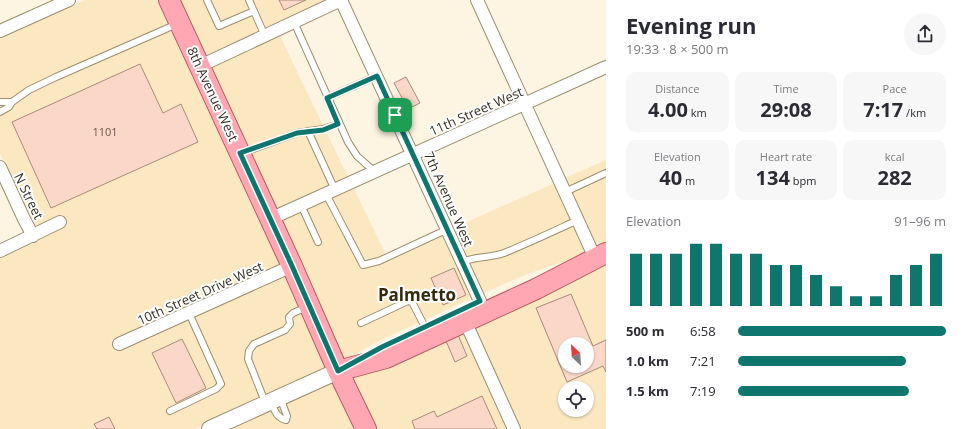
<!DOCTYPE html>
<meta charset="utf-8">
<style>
body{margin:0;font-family:"Open Sans",sans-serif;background:#f7f7f7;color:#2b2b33;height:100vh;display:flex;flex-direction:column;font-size:15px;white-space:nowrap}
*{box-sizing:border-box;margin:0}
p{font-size:13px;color:#7c7c81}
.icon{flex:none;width:22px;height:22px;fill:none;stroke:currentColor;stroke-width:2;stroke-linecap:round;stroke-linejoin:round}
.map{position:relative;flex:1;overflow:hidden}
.side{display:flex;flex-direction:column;background:#fff;width:360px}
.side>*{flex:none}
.needle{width:26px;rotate:335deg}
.buttons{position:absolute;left:558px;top:337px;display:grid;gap:8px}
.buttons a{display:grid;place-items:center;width:36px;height:36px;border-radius:50%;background:#fff;box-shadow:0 1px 3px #0004;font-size:20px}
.pin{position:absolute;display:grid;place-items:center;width:34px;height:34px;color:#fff;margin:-17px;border-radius:8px;box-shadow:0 2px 6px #0006}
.round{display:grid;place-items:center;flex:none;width:42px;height:42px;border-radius:21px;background:#f7f7f7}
.head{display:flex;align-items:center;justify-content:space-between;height:68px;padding:0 20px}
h1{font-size:22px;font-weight:700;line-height:30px}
.stats{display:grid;grid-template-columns:repeat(3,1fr);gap:6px;height:68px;padding:4px 20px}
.stats div{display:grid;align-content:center;border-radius:10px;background:#f7f7f7;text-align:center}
.stats b{font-size:20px;font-weight:700}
.stats small{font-size:11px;font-weight:400}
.stats p{font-size:11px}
.chart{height:112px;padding:8px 20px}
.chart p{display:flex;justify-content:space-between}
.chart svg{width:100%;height:72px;margin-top:4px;stroke:#0f766e;stroke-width:6}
ul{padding:0 20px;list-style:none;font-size:13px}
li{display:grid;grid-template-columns:64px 48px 1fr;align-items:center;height:30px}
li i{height:10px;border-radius:5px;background:#0f766e}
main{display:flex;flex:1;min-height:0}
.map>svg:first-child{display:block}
.built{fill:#fbe8c1;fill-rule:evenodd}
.building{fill:#fad7c7;stroke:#aa8a7b;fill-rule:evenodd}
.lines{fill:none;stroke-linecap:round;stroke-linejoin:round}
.service-casing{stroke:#9c8e70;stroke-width:8}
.minor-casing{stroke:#9c8e70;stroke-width:14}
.tertiary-casing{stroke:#9c8e70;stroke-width:18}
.primary-casing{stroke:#b85860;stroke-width:22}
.service{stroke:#fff;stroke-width:6}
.minor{stroke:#fff;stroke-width:12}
.tertiary{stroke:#fff;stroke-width:16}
.primary{stroke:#ffa8b4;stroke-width:20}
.route-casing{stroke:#fff;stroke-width:8}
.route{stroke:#0f766e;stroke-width:5}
.labels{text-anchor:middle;stroke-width:4;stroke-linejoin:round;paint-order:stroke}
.number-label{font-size:11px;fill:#66584b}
.street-label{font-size:13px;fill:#342e22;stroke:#fff}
.district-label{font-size:17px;font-weight:bold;fill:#35290e;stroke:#fff}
</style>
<main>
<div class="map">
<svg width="606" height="429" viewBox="0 0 606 429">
<rect width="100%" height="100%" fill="#fdf4e1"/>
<path class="built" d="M85,0h78l122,263 -174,78 5,11 174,-78 41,93 -136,62h-195v-171l32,-14 36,-19 -6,-11 -27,14 -35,-75v-115z
M176,0h150l-124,57z
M280,36l68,141 -75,34 -65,-142z
M606,160v86l-8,3 -33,-71z
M555,183l32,71 -57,19 -47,20 -30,-65z
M354,189l33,68 56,-24 29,65 -93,43 -38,21 -63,-140z
M606,260v169h-86l-47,-105zM565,344h22v22h-22zM565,388h22v22h-22z
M462,329l46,100h-135l-26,-54z
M336,379l24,50h-134z"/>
<path class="building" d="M279,0h27l-22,10z
M140,64l23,49 18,-9 17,38 -147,66 -39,-86z
M406,77l14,26 -12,6 -14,-26z
M454,268l12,27 -23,10 -12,-27z
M571,294l22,52 13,-6v32l-3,-6 -36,16 -31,-74zM565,344h22v22h-22z
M458,335l9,21 -12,6 -9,-21z
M182,339l24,49 -30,15 -24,-50z
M482,396l15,33h-82l-3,-8 22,-10 3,6z
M109,417l6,12h-18l-3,-5z"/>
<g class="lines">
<defs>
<path id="service" d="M207,0l12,26 35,-15
M249,0l16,36
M294,22l54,120 9,14 18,16
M327,98l50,-22
M0,102h12l-3,5 -9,5
M12,102l17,-12 27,-13 121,-53
M308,131l27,59
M242,153l55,-20 26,-4 15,-5
M565,192l41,-19
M326,194l37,71 16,-4 69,-32
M301,205l17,37
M462,262c14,-6 28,-4 42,-9 25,-10 50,-22 74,-33
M361,323l47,-22 4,1 13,25
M265,402l-17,-43 1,-8 5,-7 31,-14 5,-6 -1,-7 4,-4 14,-6
M271,403c4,8 6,15 15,17l1,-4 -7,-19
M170,411l46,-22 5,-5 -32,-71"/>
<path id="minor" d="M341,0l139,301
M477,0l118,258
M0,31l69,-31
M200,66l141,-66
M0,167l24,52 9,17
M270,219l336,-152
M0,251l60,-29
M465,321l49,108
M119,344l173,-78"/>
<path id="tertiary" d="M210,429l128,-58"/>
<path id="primary" d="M169,0l123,266 46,105 28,58
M338,371l48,-13 150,-69 70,-36"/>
</defs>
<use href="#service" class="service-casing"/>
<use href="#minor" class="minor-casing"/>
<use href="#tertiary" class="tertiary-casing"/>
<use href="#primary" class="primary-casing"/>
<use href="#service" class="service"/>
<use href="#minor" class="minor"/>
<use href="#tertiary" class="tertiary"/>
<use href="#primary" class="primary"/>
</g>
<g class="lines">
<defs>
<path id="route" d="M377,76l103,225 -98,46 -44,24 -46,-105 -52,-113 57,-20 26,-3 15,-6 -11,-26z"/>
</defs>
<use href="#route" class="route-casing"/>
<use href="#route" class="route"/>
</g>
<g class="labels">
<g class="number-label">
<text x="105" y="136">1101</text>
</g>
<g class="street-label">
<text transform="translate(213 94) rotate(65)" y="5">8th Avenue West</text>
<text transform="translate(476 111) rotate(-24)" y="5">11th Street West</text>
<text transform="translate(29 196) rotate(64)" y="5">N Street</text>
<text transform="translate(449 199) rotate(66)" y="5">7th Avenue West</text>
<text transform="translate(200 293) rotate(-24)" y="5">10th Street Drive West</text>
</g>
<g class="district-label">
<text x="417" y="301">Palmetto</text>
</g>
</g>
</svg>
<div class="buttons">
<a><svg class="needle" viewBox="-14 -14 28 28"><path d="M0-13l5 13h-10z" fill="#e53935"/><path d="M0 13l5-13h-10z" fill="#7c7c81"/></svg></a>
<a><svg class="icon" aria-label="locate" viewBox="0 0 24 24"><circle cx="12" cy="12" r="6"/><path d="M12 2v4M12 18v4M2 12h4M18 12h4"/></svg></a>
</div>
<div class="pin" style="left:395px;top:115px;background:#1e9e55"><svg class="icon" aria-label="arrive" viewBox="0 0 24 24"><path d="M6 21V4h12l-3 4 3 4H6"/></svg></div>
</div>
<section class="side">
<div class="head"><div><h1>Evening run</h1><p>19:33 · 8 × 500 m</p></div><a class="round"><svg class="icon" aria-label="share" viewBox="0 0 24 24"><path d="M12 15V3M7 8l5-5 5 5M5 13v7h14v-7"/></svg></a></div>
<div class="stats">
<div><p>Distance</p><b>4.00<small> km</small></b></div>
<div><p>Time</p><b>29:08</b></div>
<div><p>Pace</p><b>7:17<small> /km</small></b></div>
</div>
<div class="stats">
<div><p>Elevation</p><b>40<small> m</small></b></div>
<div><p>Heart rate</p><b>134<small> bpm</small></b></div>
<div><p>kcal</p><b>282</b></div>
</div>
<div class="chart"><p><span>Elevation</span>91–96 m</p>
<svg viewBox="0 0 160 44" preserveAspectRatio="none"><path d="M5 44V12M15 44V12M25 44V12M35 44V6M45 44V6M55 44V12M65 44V12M75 44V19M85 44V19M95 44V25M105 44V32M115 44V38M125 44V38M135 44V25M145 44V19M155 44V12"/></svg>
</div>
<ul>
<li><b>500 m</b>6:58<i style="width:100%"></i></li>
<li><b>1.0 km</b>7:21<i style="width:81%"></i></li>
<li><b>1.5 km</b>7:19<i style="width:82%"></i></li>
</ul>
</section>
</main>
